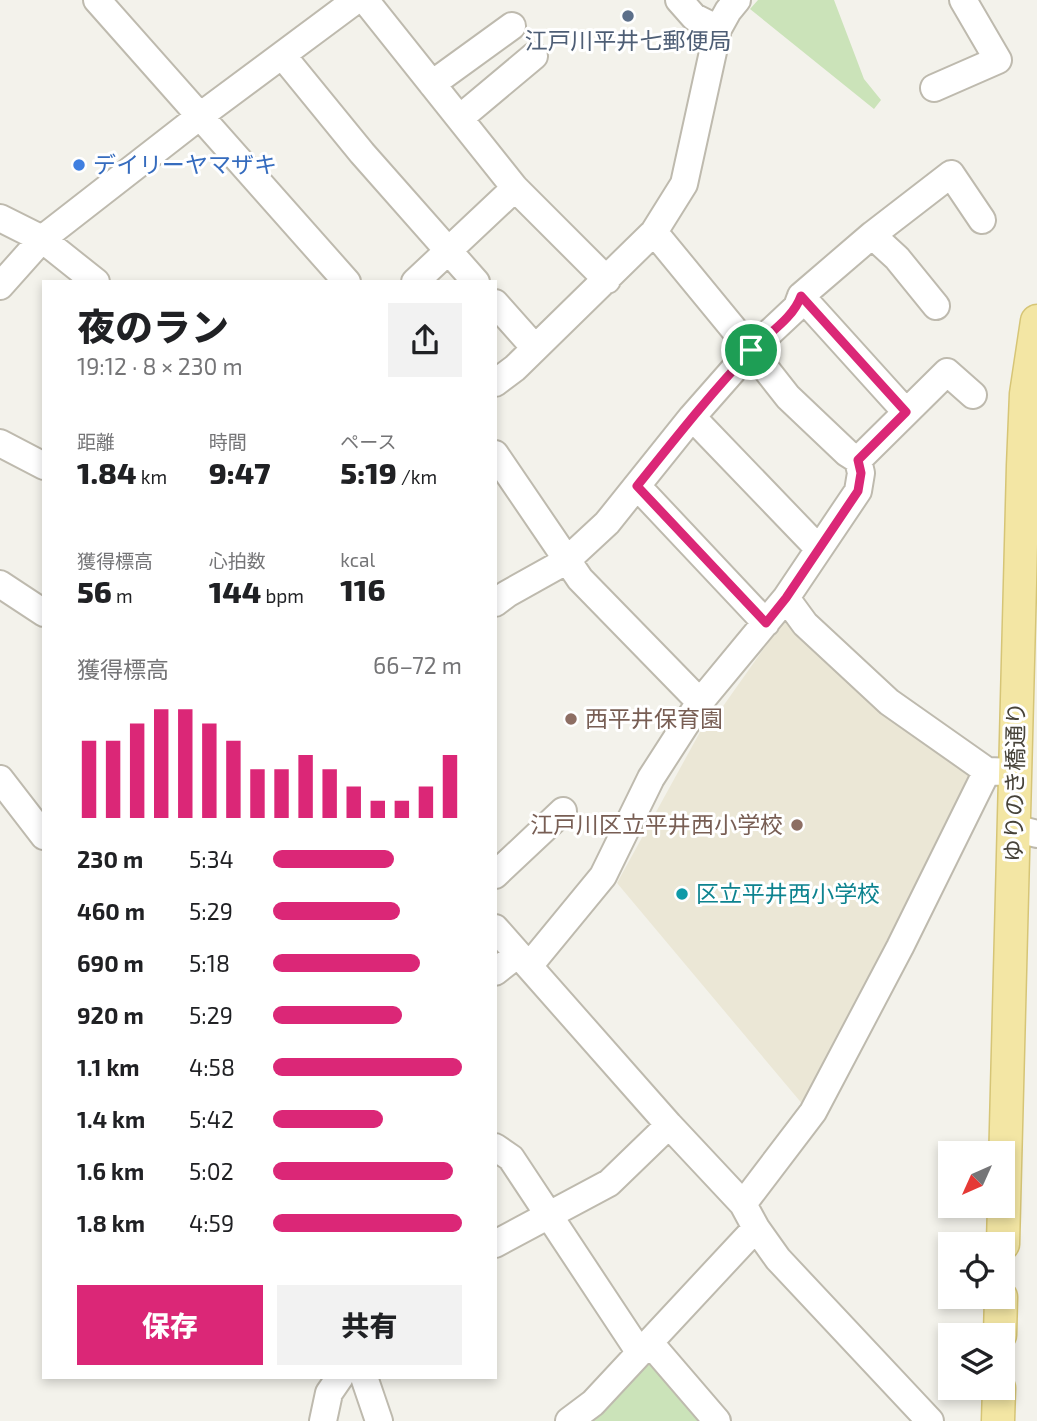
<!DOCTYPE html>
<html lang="ja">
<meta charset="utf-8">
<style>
body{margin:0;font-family:"Exo 2","Noto Sans JP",sans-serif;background:#f2f2f2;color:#202124;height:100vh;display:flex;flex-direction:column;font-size:26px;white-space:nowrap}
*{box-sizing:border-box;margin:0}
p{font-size:23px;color:#757577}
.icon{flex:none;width:38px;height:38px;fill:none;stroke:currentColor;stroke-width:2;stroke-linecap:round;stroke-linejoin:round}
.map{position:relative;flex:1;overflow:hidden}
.panel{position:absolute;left:42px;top:280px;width:455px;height:1099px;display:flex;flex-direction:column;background:#fff;border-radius:0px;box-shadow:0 4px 10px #0003}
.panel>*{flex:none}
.needle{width:46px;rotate:225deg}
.controls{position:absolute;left:938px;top:1141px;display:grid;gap:14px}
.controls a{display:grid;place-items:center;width:77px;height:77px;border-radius:0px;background:#fff;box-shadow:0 4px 10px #0003;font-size:35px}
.pin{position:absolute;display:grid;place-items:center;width:60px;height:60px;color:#fff;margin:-30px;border:4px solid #fff;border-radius:50%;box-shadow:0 2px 7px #0007}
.round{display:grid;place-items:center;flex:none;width:74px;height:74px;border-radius:0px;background:#f2f2f2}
.overview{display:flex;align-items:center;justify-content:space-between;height:119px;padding:0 35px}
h1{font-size:38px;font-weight:800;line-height:52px}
.metrics{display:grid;grid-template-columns:repeat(3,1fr);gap:10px;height:119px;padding:7px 35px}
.metrics div{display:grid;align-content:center}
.metrics b{font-size:30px;font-weight:800}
.metrics small{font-size:19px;font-weight:400}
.metrics p{font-size:19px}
.chart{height:196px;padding:14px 35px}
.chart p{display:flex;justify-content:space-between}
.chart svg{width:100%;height:126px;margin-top:7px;stroke:#db2777;stroke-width:6}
.cta{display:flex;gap:14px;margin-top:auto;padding:14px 35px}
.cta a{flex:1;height:80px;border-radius:0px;background:#db2777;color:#fff;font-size:28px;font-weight:800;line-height:80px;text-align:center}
.cta a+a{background:#f2f2f2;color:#202124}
ul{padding:0 35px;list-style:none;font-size:23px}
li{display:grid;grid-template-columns:112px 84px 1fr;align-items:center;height:52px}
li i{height:18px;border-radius:9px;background:#db2777}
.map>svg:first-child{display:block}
.education{fill:#ebe7d6}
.green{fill:#cbe3b9}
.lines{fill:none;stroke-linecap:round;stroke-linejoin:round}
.minor-casing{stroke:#bebaae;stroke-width:30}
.major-casing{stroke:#d6c576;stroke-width:35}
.minor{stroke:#fff;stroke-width:26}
.major{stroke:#f3e6a4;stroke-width:32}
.route-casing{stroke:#fff;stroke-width:14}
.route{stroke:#db2777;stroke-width:9}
.service-dot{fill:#5c6f8a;stroke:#fff;stroke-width:2.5}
.shop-dot{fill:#3f7fe0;stroke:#fff;stroke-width:2.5}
.education-dot{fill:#8d6e63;stroke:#fff;stroke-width:2.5}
.culture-dot{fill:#0f9aa8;stroke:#fff;stroke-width:2.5}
.labels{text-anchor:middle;stroke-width:6;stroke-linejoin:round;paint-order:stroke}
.service-label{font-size:23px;fill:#4e5e75;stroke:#fff}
.shop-label{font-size:23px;fill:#366cbe;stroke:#fff;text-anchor:start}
.education-label{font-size:23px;fill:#785e54;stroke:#fff;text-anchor:start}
.street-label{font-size:23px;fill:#474339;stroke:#fff}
.culture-label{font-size:23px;fill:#0d838f;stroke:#fff;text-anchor:start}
</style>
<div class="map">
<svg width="1037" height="1421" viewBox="0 0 1037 1421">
<rect width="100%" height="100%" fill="#f3f2eb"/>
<path class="education" d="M784,620l105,91 84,57 -84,179 -85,159 -187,-223 88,-160 9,-4z"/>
<path class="green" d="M758,0h76l30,79 17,21 -7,9 -124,-100z
M651,1356l53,65h-124z"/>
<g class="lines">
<defs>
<path id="minor" d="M97,0l250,282
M365,0l150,188 92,92
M679,0l15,17 24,12
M282,55l80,98 114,129
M432,84l80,-58
M934,88l64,-28 -35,-60
M460,118l74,-62
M0,218l42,21 54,43
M872,235l25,23 39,48
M415,282l100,-94
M0,286l42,-47 158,-123 156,-116
M801,296l105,116
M495,303l40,45
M495,383l20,-15 139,-136 30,-48 34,-155 10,-18 9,-11
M692,417l127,132
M0,443l44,23
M495,454l85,125 120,123
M858,460l89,-88 26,23
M637,486l129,137
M0,584l44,29
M786,598l19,26 84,78 98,69
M495,603l12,-9 59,-33 41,-38 85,-106 59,-67 46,-43 4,-11 71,-61 79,-61 31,46
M0,779l44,57
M1014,828l23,6
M495,875l68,-64
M495,928l174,197 74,79 13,24 22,31 152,162
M529,966l74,-90 48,-98 49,-76 86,-104 72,-107 3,-18 -3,-13 -11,-7 -59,-56 -37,-47 -97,-118
M495,972l23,-18
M495,1147l16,11 129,195
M743,1204l70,-92 87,-165 87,-176 28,1
M495,1244l114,-61 60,-58
M650,1343l67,78
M364,1377l15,44
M323,1421l6,-28 11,-16
M569,1421l24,-18 163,-175"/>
<path id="major" d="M1003,1244l20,-778 3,-72 11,-73
M1000,1335l1,-38
M998,1421l1,-33"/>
</defs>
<use href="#minor" class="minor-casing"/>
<use href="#major" class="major-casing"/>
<use href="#minor" class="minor"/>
<use href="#major" class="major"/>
</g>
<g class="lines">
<defs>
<path id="route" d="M801,296l105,116 -48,48 3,13 -3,18 -72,107 -20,25 -129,-137c37,-46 73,-92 114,-135 16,-17 42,-32 50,-55z"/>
</defs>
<use href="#route" class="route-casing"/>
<use href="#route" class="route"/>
</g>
<circle class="service-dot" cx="628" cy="16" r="7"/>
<circle class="shop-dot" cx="79" cy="165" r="7"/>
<g class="education-dot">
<circle cx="571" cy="719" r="7"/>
<circle cx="797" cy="825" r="7"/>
</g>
<circle class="culture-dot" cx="682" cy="894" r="7"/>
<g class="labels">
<g class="service-label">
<text x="628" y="49">江戸川平井七郵便局</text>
</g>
<g class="shop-label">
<text x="93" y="173">デイリーヤマザキ</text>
</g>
<g class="education-label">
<text x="585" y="727">西平井保育園</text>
<text x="783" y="833" text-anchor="end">江戸川区立平井西小学校</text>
</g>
<g class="street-label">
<text transform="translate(1015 782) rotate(-89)" y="8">ゆりのき橋通り</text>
</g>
<g class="culture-label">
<text x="696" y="902">区立平井西小学校</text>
</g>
</g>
</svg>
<div class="controls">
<a><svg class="needle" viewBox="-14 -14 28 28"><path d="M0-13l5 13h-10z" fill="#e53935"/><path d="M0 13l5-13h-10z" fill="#757577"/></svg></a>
<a><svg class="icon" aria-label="locate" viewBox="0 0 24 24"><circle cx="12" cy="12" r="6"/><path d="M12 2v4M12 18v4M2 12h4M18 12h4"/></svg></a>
<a><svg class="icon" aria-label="layers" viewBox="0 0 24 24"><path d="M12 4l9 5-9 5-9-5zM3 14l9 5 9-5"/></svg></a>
</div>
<div class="pin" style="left:751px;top:350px;background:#1e9e55"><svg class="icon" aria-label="arrive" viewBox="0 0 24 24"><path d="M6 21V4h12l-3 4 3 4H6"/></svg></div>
<section class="panel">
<div class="overview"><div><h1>夜のラン</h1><p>19:12 · 8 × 230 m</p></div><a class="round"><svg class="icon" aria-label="share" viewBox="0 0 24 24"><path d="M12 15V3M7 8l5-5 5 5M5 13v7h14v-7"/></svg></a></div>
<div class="metrics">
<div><p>距離</p><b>1.84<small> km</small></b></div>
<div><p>時間</p><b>9:47</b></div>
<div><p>ペース</p><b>5:19<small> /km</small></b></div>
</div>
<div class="metrics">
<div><p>獲得標高</p><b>56<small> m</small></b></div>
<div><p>心拍数</p><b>144<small> bpm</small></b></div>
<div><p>kcal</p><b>116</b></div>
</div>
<div class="chart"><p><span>獲得標高</span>66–72 m</p>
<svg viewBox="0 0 160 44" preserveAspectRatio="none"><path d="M5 44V17M15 44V17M25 44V11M35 44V6M45 44V6M55 44V11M65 44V17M75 44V27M85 44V27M95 44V22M105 44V27M115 44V33M125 44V38M135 44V38M145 44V33M155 44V22"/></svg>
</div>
<ul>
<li><b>230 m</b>5:34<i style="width:64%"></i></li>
<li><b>460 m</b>5:29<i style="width:67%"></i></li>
<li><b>690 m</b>5:18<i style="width:78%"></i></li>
<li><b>920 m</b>5:29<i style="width:68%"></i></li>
<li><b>1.1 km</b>4:58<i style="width:100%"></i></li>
<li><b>1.4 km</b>5:42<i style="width:58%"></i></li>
<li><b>1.6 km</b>5:02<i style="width:95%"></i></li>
<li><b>1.8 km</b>4:59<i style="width:100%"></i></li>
</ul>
<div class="cta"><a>保存</a><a>共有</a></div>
</section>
</div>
